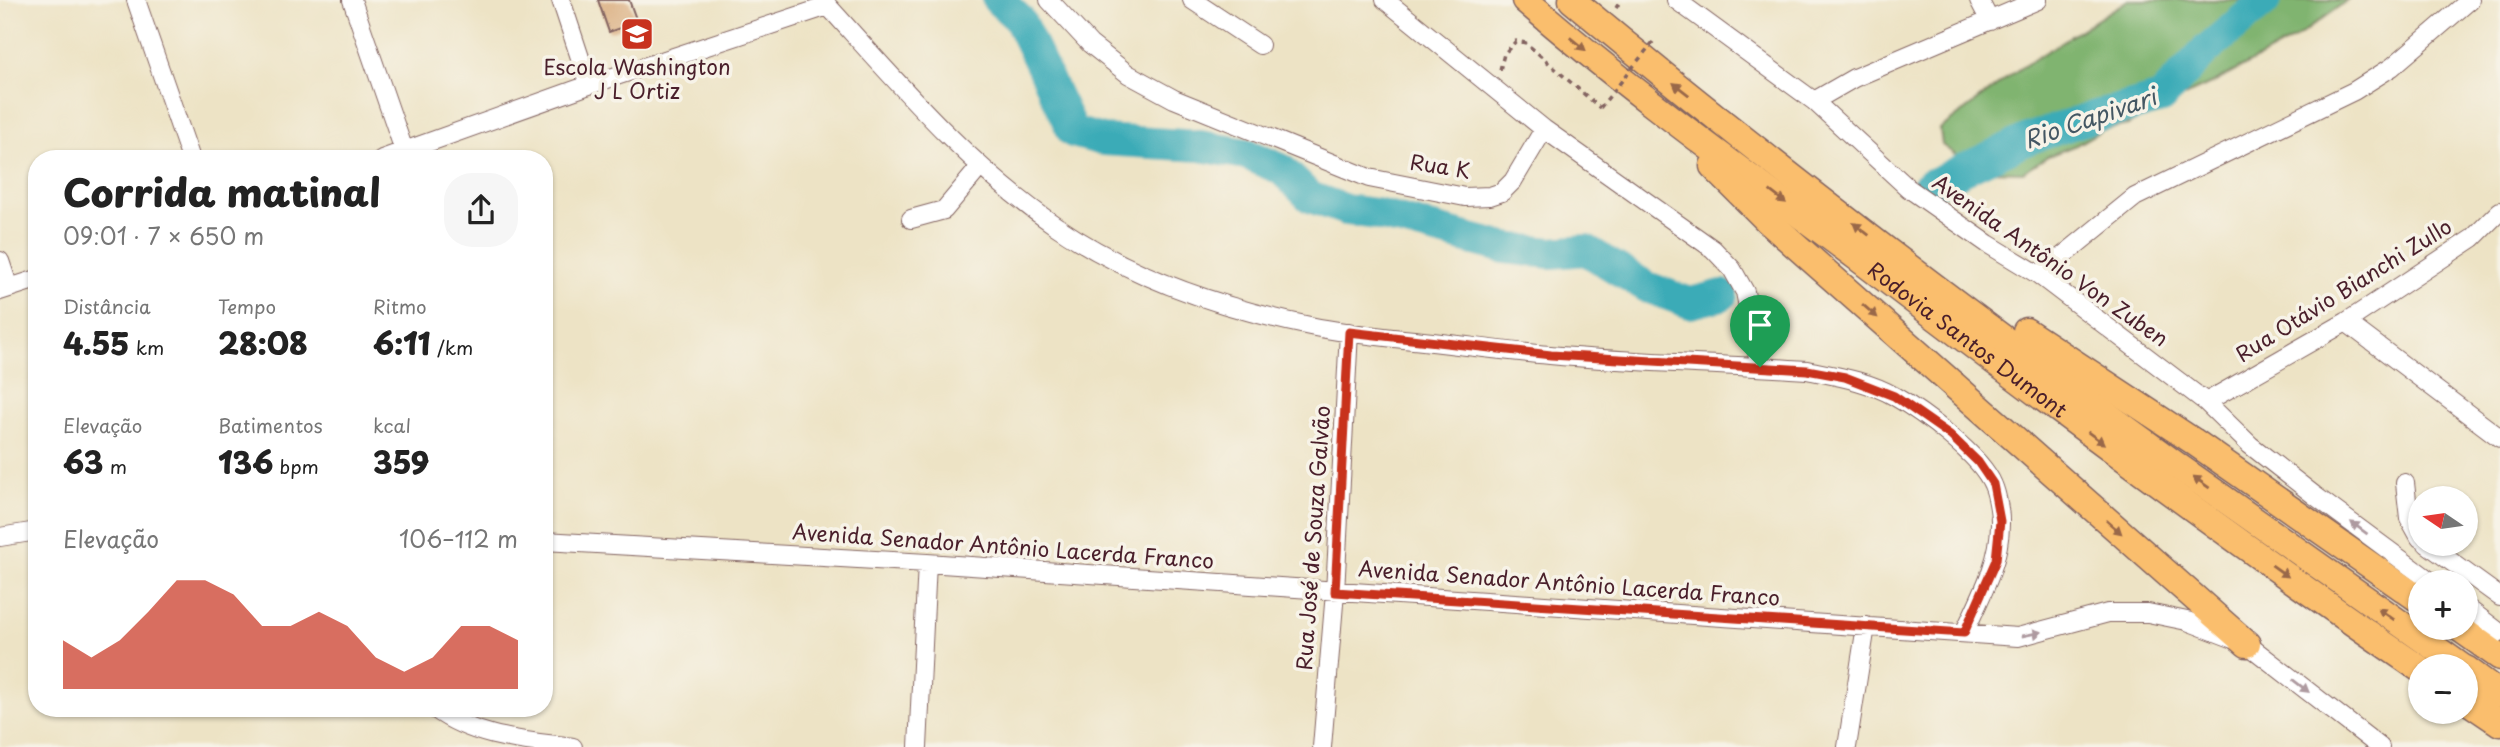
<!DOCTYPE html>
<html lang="pt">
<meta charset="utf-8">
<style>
body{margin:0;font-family:"Playpen Sans",sans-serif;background:#f6f6f6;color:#222;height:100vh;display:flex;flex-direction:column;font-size:26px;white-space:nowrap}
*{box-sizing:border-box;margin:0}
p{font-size:23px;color:#767676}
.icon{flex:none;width:38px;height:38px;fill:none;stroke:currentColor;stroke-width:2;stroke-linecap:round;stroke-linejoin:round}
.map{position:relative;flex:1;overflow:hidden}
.details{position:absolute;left:28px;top:150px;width:525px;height:567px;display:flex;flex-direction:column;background:#fff;border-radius:28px;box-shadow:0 2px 5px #0004}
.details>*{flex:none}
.needle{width:46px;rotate:283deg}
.fabs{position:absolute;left:2408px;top:486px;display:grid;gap:14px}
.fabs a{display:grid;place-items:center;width:70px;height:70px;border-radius:50%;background:#fff;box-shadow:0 2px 5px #0004;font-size:35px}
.pin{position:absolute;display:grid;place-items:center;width:60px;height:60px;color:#fff;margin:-72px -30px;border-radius:50% 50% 50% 0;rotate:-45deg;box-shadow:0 0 7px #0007}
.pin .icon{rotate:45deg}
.round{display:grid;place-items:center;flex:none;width:74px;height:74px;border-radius:28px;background:#f6f6f6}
.headline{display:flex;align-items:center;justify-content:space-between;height:119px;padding:0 35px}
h1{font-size:38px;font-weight:800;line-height:52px}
.metrics{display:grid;grid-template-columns:repeat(3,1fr);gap:10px;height:119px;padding:7px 35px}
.metrics div{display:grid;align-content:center}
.metrics b{font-size:30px;font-weight:800}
.metrics small{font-size:19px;font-weight:400}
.metrics p{font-size:19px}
.chart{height:196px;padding:14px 35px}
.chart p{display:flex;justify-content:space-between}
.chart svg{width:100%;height:126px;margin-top:7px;fill:#c8321e;opacity:.7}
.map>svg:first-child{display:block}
.forest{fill:#80b46f;stroke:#656a4d;stroke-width:2}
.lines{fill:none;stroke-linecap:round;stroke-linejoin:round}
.river{stroke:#3babb7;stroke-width:32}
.building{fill:#d8a877}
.minor-casing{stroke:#836461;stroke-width:20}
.highway-casing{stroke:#836461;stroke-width:29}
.path{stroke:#836461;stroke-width:3.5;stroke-dasharray:5 5;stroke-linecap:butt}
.minor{stroke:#fff;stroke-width:18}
.highway{stroke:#fabe6d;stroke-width:26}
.path-bridge{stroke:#836461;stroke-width:3.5;stroke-dasharray:5 5;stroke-linecap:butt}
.oneway{fill:#996749}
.oneway2{fill:#ae9aa0}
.route-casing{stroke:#fff;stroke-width:14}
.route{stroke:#c8321e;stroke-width:9}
.labels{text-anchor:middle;stroke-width:7;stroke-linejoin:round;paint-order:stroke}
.poi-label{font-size:21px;fill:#4a1f2b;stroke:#f7f3e8}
.street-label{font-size:21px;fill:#4a1f2b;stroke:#f7f3e8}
.water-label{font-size:23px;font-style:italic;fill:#445763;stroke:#f7f3e8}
</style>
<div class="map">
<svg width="2500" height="747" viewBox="0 0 2500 747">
<rect width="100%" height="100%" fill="#f7f3e8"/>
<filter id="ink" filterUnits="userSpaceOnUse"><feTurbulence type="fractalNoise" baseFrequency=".0143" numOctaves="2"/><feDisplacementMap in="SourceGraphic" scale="14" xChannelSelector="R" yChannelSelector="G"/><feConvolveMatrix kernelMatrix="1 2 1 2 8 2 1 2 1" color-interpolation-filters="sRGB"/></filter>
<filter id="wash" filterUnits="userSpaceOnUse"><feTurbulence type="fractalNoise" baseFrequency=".00686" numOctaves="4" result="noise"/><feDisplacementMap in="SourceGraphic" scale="28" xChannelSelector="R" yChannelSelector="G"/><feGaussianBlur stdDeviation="1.57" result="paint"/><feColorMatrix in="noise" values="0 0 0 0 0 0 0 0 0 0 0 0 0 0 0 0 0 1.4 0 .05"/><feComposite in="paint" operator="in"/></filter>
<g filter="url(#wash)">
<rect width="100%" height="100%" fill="#ede3c5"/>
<path class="forest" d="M2128,0h220l-54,39 -79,43 -61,28 -26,15 -26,5 -26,15 -28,11 -25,16 -33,-1 -26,-10 -22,-16 -2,-16 79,-60z"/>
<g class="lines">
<path class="river" d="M998,0l21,19 54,113 30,8 97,6 46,8 35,15 29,28 36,13 30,4 129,34 46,5 35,-3 61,37 43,16 32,-8
M1928,186l100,-47 61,-21 72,-20 43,-46 62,-52"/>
</g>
<g id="blocks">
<path class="building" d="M598,0h31l8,22 -28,10z"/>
</g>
</g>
<g filter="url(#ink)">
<use href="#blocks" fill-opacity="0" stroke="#836461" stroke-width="2"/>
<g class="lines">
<defs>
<path id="minor" d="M136,0l55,159
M352,0l55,159
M561,0l28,85
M825,0l3,6c71,78 140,160 228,220 76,52 165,82 254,100 43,9 87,12 131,17 36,4 72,9 109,12 85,8 172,9 257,15 29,6 61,11 87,26 28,16 87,59 99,89 4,9 7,26 7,36 1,40 -20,77 -36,112
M1049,0l41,44 38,30 46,25 195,79 96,19 25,-1 12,-4 11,-11 31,-52
M1192,0l68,45
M1385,0l159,129 169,120 19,20 13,23 15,75
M1676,0l138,101 94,87 80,56 51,31 167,127 44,43 64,50 119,88
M1979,0l11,21
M1814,101l40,-23 184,-78
M382,159l207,-74 239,-79
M911,219l33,-9 36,-43
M0,261l9,27
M2039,275l96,-78 219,-106 38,-24 78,-67
M0,291l37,-12
M2346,322l154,116
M2206,402l140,-80 127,-84 27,-27
M2405,483l4,35 11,20
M0,537l37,-6
M544,541l383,22 1091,74 90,-24h40l39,8 60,23 133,103
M2427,544l73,53
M2466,607l34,26
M435,709c39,29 91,32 138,38
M918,747l9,-184
M1322,747l13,-155 14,-260
M1847,747l19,-121"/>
<g id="highway">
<path id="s1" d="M1525,0c106,92 221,174 333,258 185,141 371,280 562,411"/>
<path d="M1572,0c196,163 400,318 607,467 94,67 189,133 283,200"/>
<path d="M1713,166l55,55 479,423"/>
<path d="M2026,331l167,110 227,159"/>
<path d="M2459,628l41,29"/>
<path d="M2466,669l34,25"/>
<path d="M2466,700l34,23"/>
</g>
</defs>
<use href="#minor" class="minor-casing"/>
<use href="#highway" class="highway-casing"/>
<path class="path" d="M1616,8l5,-8
M1500,70l4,-16 12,-13 10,2 74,65"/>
<use href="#minor" class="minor"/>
<use href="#highway" class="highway"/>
<path class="path-bridge" d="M1600,108l53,-66"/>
</g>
<defs><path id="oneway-solid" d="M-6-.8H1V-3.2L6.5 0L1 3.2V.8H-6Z" transform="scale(1.75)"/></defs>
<g class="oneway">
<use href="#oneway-solid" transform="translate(1578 44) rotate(39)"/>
<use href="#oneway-solid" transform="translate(1681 89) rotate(-142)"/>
<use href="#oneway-solid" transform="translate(1778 197) rotate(37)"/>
<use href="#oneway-solid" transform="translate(1861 229) rotate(-142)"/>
<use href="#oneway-solid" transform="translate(1870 311) rotate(41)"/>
<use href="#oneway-solid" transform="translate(2096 438) rotate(36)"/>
<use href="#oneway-solid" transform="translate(2201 482) rotate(-145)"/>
<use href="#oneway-solid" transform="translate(2114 527) rotate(41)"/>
<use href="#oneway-solid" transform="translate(2280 571) rotate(35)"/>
<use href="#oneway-solid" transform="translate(2386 614) rotate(-145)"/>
</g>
<g class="oneway2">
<use href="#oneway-solid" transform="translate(2359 528) rotate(-144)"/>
<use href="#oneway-solid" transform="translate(2032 634) rotate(-11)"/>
<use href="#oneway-solid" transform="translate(2301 686) rotate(38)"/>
</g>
</g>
<g class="lines" filter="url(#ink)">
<defs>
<path id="route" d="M1349,332l202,23 256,15 38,7 49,19 56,39 28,27 15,22 7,37 -4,39 -32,73 -629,-41z"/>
</defs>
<use href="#route" class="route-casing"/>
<use href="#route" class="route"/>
</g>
<defs>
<symbol id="school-square" viewBox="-11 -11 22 22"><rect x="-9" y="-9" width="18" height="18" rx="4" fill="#c8321e" stroke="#f7f3e8"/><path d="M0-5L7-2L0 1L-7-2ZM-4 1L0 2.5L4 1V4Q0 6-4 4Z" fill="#fff"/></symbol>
</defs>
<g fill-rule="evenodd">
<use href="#school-square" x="618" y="15" width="38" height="38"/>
</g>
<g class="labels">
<g class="poi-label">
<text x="637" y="75">Escola Washington<tspan x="637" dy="24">J L Ortiz</tspan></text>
</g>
<g class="street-label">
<text transform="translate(1440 167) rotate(9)" y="7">Rua K</text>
<text transform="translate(2050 261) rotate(35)" y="7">Avenida Antônio Von Zuben</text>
<text transform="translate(2344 291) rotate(-32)" y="7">Rua Otávio Bianchi Zullo</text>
<text dy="7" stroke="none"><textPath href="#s1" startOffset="558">Rodovia Santos Dumont</textPath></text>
<text transform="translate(1314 538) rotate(-86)" y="7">Rua José de Souza Galvão</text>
<text transform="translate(1003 547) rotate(4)" y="7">Avenida Senador Antônio Lacerda Franco</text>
<text transform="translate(1569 584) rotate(4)" y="7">Avenida Senador Antônio Lacerda Franco</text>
</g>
<g class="water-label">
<text transform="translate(2090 119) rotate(-19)" y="8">Rio Capivari</text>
</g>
</g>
</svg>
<div class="fabs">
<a><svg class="needle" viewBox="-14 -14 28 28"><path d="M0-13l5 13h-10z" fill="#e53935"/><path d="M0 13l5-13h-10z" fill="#767676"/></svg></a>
<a>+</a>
<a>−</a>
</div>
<div class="pin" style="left:1760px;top:367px;background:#1e9e55"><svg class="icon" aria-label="arrive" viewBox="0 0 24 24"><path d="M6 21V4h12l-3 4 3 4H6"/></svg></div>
<section class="details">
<div class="headline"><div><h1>Corrida matinal</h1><p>09:01 · 7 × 650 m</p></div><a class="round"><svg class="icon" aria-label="share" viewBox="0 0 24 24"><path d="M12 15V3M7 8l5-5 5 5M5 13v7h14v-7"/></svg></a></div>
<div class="metrics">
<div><p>Distância</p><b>4.55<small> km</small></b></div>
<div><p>Tempo</p><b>28:08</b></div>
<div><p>Ritmo</p><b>6:11<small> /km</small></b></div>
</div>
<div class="metrics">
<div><p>Elevação</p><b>63<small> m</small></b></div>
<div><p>Batimentos</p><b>136<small> bpm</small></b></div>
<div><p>kcal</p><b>359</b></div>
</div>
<div class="chart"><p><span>Elevação</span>106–112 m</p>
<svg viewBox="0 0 160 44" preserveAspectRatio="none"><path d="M0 44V27L10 33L20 27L30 17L40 6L50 6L60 11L70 22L80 22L90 17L100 22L110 33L120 38L130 33L140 22L150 22L160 27V44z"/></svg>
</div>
</section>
</div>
